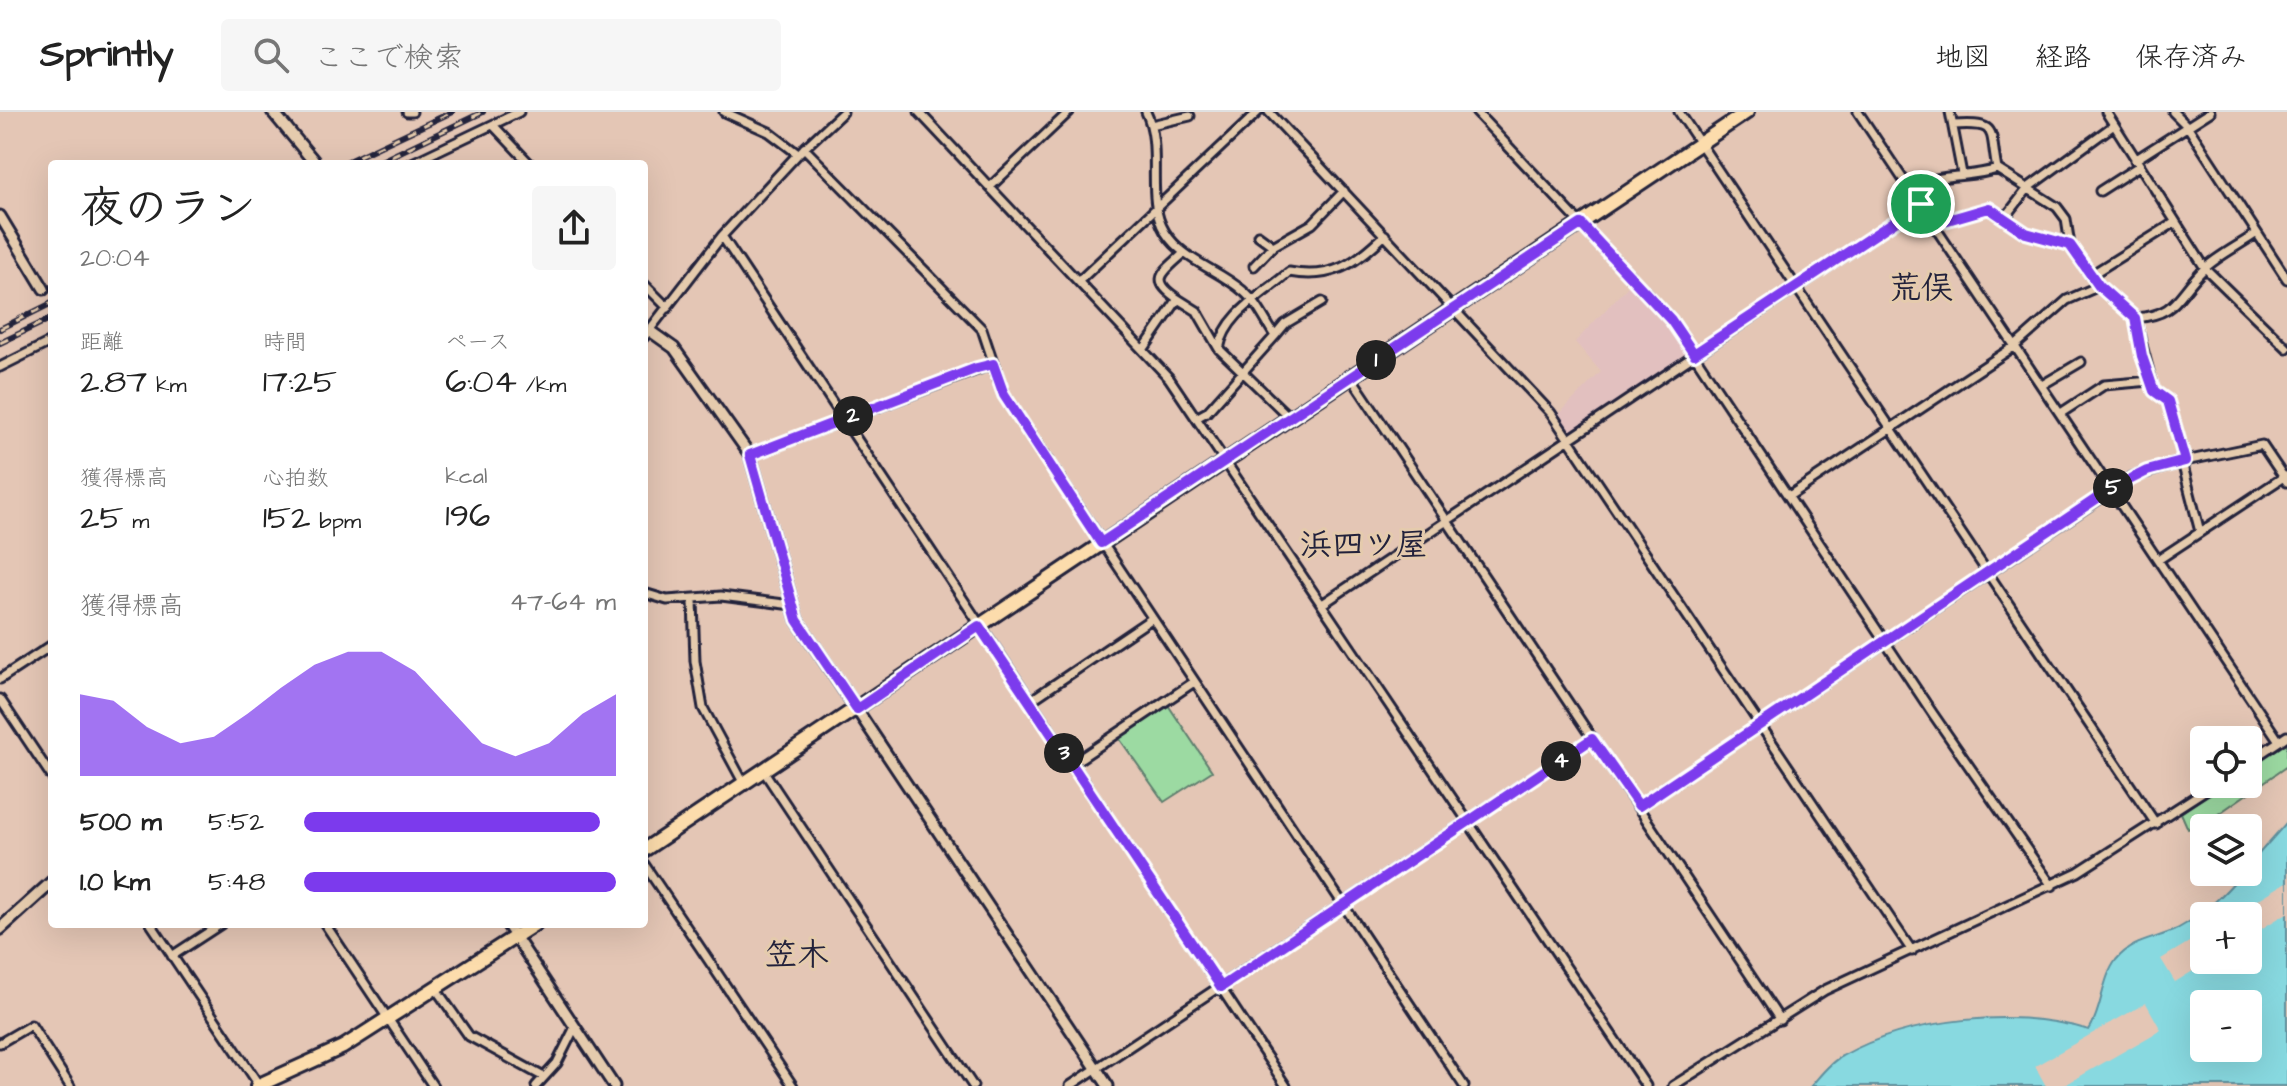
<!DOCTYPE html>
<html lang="ja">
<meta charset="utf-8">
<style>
body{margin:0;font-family:"Architects Daughter","Klee One",sans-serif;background:#f6f6f6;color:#222;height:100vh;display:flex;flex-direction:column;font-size:30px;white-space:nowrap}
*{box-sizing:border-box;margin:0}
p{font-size:26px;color:#767676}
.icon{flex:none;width:44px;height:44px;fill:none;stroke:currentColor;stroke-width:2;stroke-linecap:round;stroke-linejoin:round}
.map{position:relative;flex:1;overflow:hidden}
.panel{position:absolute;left:48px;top:48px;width:600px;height:768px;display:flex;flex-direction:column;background:#fff;border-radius:8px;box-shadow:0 8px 32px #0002}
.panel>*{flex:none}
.tools{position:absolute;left:2190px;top:614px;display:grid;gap:16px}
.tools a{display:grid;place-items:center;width:72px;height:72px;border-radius:8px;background:#fff;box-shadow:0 8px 32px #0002;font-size:40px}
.pin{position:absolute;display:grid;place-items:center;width:68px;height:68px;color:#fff;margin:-34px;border:4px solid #fff;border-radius:50%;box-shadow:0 2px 8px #0007}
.km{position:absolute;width:40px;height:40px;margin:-20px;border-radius:50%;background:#222;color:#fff;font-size:22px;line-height:40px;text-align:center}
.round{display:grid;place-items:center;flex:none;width:84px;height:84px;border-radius:8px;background:#f6f6f6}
.head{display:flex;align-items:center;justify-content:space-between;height:136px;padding:0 32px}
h1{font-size:44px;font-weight:600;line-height:60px}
.figures{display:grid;grid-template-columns:repeat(3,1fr);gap:12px;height:136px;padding:8px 32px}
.figures div{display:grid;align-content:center}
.figures b{font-size:34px;font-weight:600}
.figures small{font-size:22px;font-weight:400}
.figures p{font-size:22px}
.chart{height:224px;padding:16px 32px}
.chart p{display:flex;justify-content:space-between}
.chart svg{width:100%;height:144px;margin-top:8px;fill:#7c3aed;opacity:.7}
ul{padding:0 32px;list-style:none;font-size:26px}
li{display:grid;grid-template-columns:128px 96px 1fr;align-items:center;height:60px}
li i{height:20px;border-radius:10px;background:#7c3aed}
header{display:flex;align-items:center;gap:48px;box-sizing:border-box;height:112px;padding:0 40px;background:#fff;border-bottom:2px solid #e0e0e0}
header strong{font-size:38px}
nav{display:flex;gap:44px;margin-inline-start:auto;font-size:28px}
.search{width:560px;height:72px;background:#f6f6f6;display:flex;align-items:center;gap:20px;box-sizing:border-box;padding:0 28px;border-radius:8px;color:#767676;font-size:30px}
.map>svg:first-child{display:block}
.built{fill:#e2c0bf}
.green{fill:#9cdaa2;stroke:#5f7e6e;stroke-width:2}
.water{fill:#88d9e0;stroke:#5f909e;stroke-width:2;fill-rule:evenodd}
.pier{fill:#e4c6b5}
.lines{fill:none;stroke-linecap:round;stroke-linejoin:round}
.stream{stroke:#5f909e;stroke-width:3}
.minor-casing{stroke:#22223b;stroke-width:13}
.tertiary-casing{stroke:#22223b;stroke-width:15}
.secondary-casing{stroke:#22223b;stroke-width:16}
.primary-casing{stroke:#22223b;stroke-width:18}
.minor{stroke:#e5cbad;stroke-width:7}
.tertiary{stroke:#e5cbad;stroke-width:9}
.secondary{stroke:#e5cbad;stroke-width:10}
.primary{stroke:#fcdcac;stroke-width:12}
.rail-casing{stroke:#22223b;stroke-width:6}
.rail{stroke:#e5cbad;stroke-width:3;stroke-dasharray:9;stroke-linecap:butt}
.route-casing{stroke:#fff;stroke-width:16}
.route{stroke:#7c3aed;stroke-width:10}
.labels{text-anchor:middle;stroke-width:6;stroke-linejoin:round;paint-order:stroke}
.neighbourhood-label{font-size:32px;font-weight:bold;fill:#22223b;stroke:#e5cbad}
</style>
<header>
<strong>Sprintly</strong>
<div class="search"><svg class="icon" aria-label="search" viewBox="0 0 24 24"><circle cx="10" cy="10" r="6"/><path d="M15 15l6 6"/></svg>ここで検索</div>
<nav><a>地図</a><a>経路</a><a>保存済み</a></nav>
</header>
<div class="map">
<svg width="2287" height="974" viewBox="0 0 2287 974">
<rect width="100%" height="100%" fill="#e4c6b5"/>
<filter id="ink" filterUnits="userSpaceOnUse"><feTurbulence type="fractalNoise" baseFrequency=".0125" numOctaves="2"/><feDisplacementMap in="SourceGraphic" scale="16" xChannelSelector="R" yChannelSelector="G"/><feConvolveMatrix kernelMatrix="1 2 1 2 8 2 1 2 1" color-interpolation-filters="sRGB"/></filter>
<g filter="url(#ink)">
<path class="built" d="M1629,173l39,38 19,30 -118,81 -10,-20 42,-42 -26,-30z"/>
<path class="green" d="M1168,593l44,66 -48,31 -45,-64z
M2287,628v26l-76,53 -23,10 -7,-16 42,-29h25v-17z"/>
<path class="water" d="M2287,710v264h-476c9,-10 19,-24 31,-30 67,-38 174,-49 247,-26 14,-22 12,-50 27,-70 17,-21 39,-20 61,-31 27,-15 46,-33 66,-57h5v-6zM2204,804h44v44h-44zM2204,892h44v44h-44z"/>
<path class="pier" d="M2287,770v31l-39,24v-21h-17z
M2204,821v27h7l-36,22 -14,-23z
M2146,891l15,27 -98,56h-17l-11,-20z"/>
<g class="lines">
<path class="stream" d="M280,0l7,10
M300,25l24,27"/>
<defs>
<path id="minor" d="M407,0h5
M724,0l45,20 29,22
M919,0l250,266 477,708
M1146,0c18,37 -2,86 19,120 18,29 53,37 78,59 14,11 22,30 32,45l-68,76 -9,5
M1269,0l282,301 361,538
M1476,0l195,208 262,394 119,172
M1679,0l477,712
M1858,0l421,629
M1950,0l12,62
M2106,0l99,156 82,80
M2173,0l15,15 99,152
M493,13l37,39
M1151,13l39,-9
M1953,13c47,-3 36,5 44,44
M804,36l178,181 22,66 460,691
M2135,48l75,-48
M410,52l109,-52
M990,75l79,-75
M1911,77c28,-17 56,-10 86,-20l60,38 9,12 4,26
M2100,79l39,-25
M2005,106l24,-31 85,-62
M1934,112l55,-16 37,25 44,12 29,41 36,32c43,-3 41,-22 69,-49 15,-14 36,-24 53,-36
M1258,123l15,11
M722,124l564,850
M1254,154l19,-20 39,-22 32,-33
M2091,163l83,-52
M1079,169l179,-169
M644,172l24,24
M1178,187c-30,-20 -15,-26 6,-46
M2135,206l19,73 14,10 17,60
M1275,224l10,-12 37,-22
M644,225l78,-101 76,-82 45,-42
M1143,238l35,-51 19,12 22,38
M0,255l52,-26
M1351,265l429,643
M2042,273l39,-23
M2061,301l43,-28 47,-4
M1289,305l-70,-68c6,-35 44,-54 70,-77 43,8 66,-8 96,-37
M750,343l243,-91
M2182,350l18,70
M1789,384l226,-150 52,-46 32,-14
M2158,448l127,-84
M644,481l23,7 54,-4 71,9
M693,488l2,61 8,47 40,74
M1324,491l597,-399
M0,567l52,-34
M0,587l52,78
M1030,589l121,-82
M2248,650l39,-26
M1072,652l122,-82
M763,658l210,316
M1639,694l493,-329 53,-16 77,-16 25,37
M644,752l149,222
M151,812l108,161
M325,812l108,162
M172,844l49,-32
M436,877l33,47 73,40
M0,931l31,-18 39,61
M536,974l21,-23 18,-36
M1070,974l522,-347
M1673,974l152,-96 253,-118 137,-88"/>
<path id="tertiary" d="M0,104l44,73
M650,219l24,17 76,107 47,165 311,466
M507,812l107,162"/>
<path id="secondary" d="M273,0l43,52
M0,817l52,-47"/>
<path id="primary" d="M644,738l1103,-738
M257,974l86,-39 192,-123"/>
</defs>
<use href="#minor" class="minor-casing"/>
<use href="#tertiary" class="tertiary-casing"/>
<use href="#secondary" class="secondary-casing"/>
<use href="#primary" class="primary-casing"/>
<use href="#minor" class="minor"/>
<use href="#tertiary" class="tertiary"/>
<use href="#secondary" class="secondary"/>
<use href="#primary" class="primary"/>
<defs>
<path id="rail" d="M342,52l110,-52
M375,52l108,-52
M0,217l52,-26
M0,231l52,-25"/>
</defs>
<use href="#rail" class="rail-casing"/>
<use href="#rail" class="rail"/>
</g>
</g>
<g class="lines" filter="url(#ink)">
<defs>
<path id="route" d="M1921,92l13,20 55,-16 37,25 44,12 29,41 36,32 7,38 12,35 14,10 17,60 -38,10 -36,18 -472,317 -47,-67 -371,248 -242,-361 -122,83 -60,-89 -47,-165 227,-87 16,-4 11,31 97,148 480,-319 90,96 23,34z"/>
</defs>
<use href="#route" class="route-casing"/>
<use href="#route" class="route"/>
</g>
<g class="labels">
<g class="neighbourhood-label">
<text x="1921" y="186">荒俣</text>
<text x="1364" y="443">浜四ツ屋</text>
<text x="797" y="853">笠木</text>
</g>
</g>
</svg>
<div class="tools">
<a><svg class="icon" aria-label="locate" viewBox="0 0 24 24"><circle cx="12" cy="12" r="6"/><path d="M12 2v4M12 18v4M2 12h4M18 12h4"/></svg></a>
<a><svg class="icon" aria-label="layers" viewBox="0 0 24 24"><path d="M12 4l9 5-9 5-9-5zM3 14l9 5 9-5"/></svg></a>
<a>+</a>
<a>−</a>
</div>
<div class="pin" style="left:1921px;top:92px;background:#1e9e55"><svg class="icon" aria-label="arrive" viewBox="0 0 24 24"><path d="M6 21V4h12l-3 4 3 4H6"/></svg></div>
<b class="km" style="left:1376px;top:248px">1</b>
<b class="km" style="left:853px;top:304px">2</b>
<b class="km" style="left:1064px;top:641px">3</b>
<b class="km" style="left:1561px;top:649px">4</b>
<b class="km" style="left:2113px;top:376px">5</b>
<section class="panel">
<div class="head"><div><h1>夜のラン</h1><p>20:04</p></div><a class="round"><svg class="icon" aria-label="share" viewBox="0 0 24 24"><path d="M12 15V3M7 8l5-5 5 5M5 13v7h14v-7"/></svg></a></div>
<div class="figures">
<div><p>距離</p><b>2.87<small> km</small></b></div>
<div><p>時間</p><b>17:25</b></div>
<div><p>ペース</p><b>6:04<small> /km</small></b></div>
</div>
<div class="figures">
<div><p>獲得標高</p><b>25<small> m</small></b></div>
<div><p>心拍数</p><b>152<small> bpm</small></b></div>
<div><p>kcal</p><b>196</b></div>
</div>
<div class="chart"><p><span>獲得標高</span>47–64 m</p>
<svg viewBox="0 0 160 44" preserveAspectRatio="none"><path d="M0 44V19L10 21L20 29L30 34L40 32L50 25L60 17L70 10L80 6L90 6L100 12L110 23L120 34L130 38L140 34L150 25L160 19V44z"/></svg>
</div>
<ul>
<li><b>500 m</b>5:52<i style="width:95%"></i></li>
<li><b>1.0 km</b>5:48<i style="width:100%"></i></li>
</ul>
</section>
</div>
